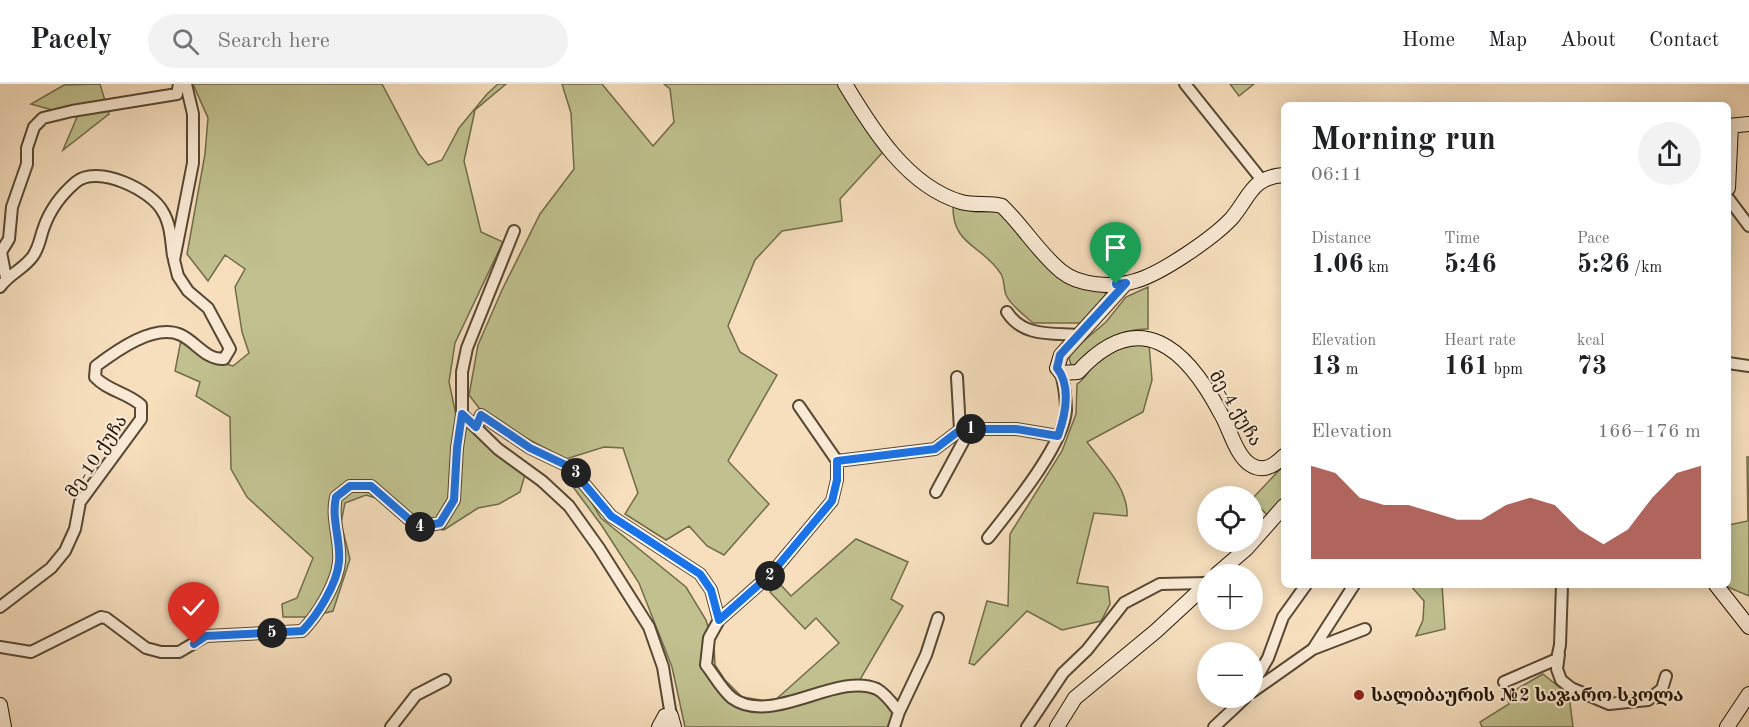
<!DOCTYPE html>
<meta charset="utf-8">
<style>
body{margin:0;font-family:"Old Standard TT","Noto Serif Georgian",serif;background:#f2f2f2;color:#202124;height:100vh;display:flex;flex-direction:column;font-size:22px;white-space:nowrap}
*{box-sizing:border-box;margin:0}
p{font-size:20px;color:#757577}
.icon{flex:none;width:33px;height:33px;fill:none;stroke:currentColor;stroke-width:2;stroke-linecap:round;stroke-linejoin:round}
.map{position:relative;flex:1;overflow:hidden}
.sheet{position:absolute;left:1281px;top:18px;width:450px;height:486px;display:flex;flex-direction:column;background:#fff;border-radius:9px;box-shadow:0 3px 15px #0003}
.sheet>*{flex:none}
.tools{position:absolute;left:1197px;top:402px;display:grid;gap:12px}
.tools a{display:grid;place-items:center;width:66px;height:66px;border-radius:50%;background:#fff;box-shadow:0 3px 15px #0003;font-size:30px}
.pin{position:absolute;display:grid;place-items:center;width:51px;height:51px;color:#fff;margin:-62px -26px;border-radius:50% 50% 50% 0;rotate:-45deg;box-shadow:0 0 6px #0007}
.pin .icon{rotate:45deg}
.km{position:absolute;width:30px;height:30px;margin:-15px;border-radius:50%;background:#222;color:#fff;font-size:16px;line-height:30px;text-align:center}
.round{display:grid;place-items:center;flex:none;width:63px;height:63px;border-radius:32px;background:#f2f2f2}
.headline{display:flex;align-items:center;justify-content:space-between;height:102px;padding:0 30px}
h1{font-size:33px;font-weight:700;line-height:45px}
.figures{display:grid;grid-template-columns:repeat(3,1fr);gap:9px;height:102px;padding:6px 30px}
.figures div{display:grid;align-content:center}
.figures b{font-size:26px;font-weight:700}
.figures small{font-size:16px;font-weight:400}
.figures p{font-size:16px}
.chart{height:168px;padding:12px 30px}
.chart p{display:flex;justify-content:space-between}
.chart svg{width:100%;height:108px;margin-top:6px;fill:#8f2418;opacity:.7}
header{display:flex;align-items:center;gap:36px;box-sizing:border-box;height:84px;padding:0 30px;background:#fff;border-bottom:2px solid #e0e0e0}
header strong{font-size:28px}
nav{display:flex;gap:33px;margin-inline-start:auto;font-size:21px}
.search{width:420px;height:54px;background:#f2f2f2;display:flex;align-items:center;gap:15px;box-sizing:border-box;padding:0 21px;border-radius:33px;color:#757577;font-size:22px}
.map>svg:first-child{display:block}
.green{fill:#c0c18f;stroke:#716b4a;stroke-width:1.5}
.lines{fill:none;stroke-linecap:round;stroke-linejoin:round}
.street-casing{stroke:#574833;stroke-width:14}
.secondary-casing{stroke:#221505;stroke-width:16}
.street{stroke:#faead5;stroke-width:10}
.secondary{stroke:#faead5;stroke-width:14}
.route-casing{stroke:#fff;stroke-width:12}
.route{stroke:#1a73e8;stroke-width:8}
.poi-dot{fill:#8f2418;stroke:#faead5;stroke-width:2}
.labels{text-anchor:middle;stroke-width:4.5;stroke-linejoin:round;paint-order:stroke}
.street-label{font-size:18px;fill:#221505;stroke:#faead5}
.poi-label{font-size:18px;font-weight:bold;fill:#221505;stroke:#faead5;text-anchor:start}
</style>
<header>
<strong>Pacely</strong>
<div class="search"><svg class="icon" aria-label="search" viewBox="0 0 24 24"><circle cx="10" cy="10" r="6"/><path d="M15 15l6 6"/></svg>Search here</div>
<nav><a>Home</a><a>Map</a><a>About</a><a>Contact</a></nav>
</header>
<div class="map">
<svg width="1749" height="643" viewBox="0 0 1749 643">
<rect width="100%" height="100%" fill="#f7dfbe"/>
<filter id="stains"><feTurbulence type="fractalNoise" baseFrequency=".00333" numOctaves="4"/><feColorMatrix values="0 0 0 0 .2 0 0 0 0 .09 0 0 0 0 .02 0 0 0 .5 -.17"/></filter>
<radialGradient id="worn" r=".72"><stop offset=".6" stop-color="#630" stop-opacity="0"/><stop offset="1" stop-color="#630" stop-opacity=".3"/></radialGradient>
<path class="green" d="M100,0l9,30 -46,36 14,-33 -46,-13 33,-19z
M193,0h189l37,70 9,11 14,-5 17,-32 28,-34 11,-10h8l-31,26 -11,51 17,71 22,10 -48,101 -6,39 7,33 72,49 -8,28 -21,12 -21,4 -34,22 -30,-5 -22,-22 -26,-8 -21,8 -4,20 9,36 -17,52 -24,6h-26l-1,-13 15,-6 16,-40 -66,-61 -16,-28 -1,-52 -34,-21 4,-14 -25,-11 6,-31 38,22 14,4 16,-13 -7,-21 -7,-45 10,-18 -20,-14 -17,26 -21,-27 18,-100 3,-36z
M562,0h40l51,62 21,-24 -4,-33 -6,-5h175l44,68 -43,47 2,22 -60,10 -27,29 -27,66 12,26 37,23 -49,86 41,43 -45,51 -17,-9 -18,-20 -23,14 -41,-26 13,-21 -15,-45 -19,-1 -38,12 -80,-42 -17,-22 9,-50 24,-55 38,-76 34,-45 -3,-56z
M1230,0h24l-15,12z
M953,122l23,6 25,-1 48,53 54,26 4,6 -22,27h-52c-8,-7 -21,-17 -26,-26 -4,-7 -2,-16 -6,-23 -18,-29 -49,-28 -48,-68z
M1148,203v42c-31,-1 -51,16 -71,38l-6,-2 -2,-7 3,-7 34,-29 20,-25z
M1149,260l3,36 -9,32 -56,30c15,20 42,47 40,74l-33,-3 -17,70 31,4 2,17 -9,17 -39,9 -35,-19 -53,54 -5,-2 18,-62 21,5 2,-72 52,-83 14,-37 1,-30c8,-5 10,-11 16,-18 16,-17 34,-21 56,-22z
M1747,373h2v139l-26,-11h5v-60l20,-4z
M1284,381v34l-15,18 -17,-18z
M562,388l23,20 16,26 85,69 20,33 8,26 1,19 10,15 17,17 31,5 66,-59 -23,-25 -11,11 -35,-37 10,-8 11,12 65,-57 52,23 -17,37 12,7 -45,77c4,0 10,-2 14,-1 20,3 30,28 29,45h-216l-13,-60 -33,-84 -37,-57z
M1410,501h32l3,44 -29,7 7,-16 1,-19z
M1543,590l26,21 4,32h-91l-2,-5 29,-18 -3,-9z"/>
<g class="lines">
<defs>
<path id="street" d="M1185,0l76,95
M1728,114l21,28
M514,147l-47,117 -5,24v42l36,35 44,32 27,25 30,42 50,79 14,40 8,49
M6,194l-5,-26 8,-13 3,-32 15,-43v-16l7,-21 9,-9 29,-7 105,-17 2,-10
M0,203c9,-13 24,-18 33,-31 7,-10 7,-19 11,-29 6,-17 18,-33 32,-45 21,-18 76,8 87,30 8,13 8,30 10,44
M1007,228c16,25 44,21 71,23
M1728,279l21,3
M957,293l3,53
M799,322l38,55v19l-5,21 -61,73 -52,46 -10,18 -3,27c8,10 16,25 26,33 40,29 105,-27 145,-9 9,5 16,15 22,23l-5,15
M476,343l5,-12 49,33 40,19 41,49 89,58 11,16 8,30
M837,377l98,-12 25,-19 10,-1
M936,408l34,-63h46l42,7
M988,454c22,-28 76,-93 78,-128 0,-12 -2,-25 -5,-37
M0,523l51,-39 14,-17 10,-22 5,-27 61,-83v-14c-15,-13 -33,-14 -46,-28l1,-11c20,-15 58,-43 85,-31 15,7 25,25 43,24l6,-10 -22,-41 -20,-17 -10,-15 -4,-16 19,-97v-49l-7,-30
M0,563l31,5 70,-35 5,1 40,30 15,4h18l27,-16 96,-5c15,-15 35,-47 37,-69 2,-22 -8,-43 -3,-65l14,-11h21l47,41 22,-4 14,-23 3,-52 5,-34
M1313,565l52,-20
M1559,570l-2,15 4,11 10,8 38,16 39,-4 14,-11 4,-13
M1504,598l53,-23 3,-14 2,-60
M1252,602l16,-28 15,-41 23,-32
M1252,608l61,-43 41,-64
M899,628l27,-57 12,-37
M391,643l25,-32 29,-15
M1027,643l36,-54 24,-23 37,-47 36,-19 48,-1
M1214,643l31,-29"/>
<path id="secondary" d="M845,0c27,45 62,102 116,118 14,4 28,0 41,4 21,20 37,47 59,65 18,15 52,17 74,10 26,-7 78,-43 96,-62 19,-22 20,-42 53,-44
M1728,42l21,-2
M1728,104l3,-62
M1126,199l-65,72 -4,13 4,5 17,-1c62,-68 109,-23 143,42 9,15 15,42 30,51 13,8 24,0 33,-9
M1217,490l29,-25 38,-43
M1716,501l33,42
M0,621l4,22
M659,643l6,-11h6l3,11
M1057,643l18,-29 81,-67 52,-48
M1727,643l22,-33"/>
</defs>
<use href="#street" class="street-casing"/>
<use href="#secondary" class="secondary-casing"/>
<use href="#street" class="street"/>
<use href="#secondary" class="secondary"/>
</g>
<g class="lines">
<defs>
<path id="route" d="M194,560l12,-8 96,-5c15,-15 35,-47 37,-69 2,-22 -8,-43 -3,-65l14,-11h21l47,41 22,-4 14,-23 3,-52 5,-34 14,13 5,-12 49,33 40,19 41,49 89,58 11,16 8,30 52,-46 61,-73 5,-21v-19l98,-12 25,-19 9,-1h47l42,7c7,-20 14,-49 -1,-68l3,-13 66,-72 -10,1"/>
</defs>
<use href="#route" class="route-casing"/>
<use href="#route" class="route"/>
</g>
<circle class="poi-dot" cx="1359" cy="611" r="6"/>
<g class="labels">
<g class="street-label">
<text transform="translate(1236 324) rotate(59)" y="6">მე-4 ქუჩა</text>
<text transform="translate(96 372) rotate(-56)" y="6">მე-10 ქუჩა</text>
</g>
<g class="poi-label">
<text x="1371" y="617">სალიბაურის №2 საჯარო სკოლა</text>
</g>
</g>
<rect width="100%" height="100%" filter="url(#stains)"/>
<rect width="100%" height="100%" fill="url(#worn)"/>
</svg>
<div class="tools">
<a><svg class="icon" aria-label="locate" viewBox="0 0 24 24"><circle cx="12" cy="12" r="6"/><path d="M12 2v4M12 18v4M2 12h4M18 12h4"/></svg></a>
<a>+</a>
<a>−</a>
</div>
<div class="pin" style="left:1116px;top:200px;background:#1e9e55"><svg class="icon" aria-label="arrive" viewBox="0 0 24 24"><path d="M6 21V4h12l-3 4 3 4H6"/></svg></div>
<div class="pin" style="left:194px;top:560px;background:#d93025"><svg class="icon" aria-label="check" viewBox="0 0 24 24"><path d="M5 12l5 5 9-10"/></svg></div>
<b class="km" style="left:971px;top:345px">1</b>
<b class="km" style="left:770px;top:492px">2</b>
<b class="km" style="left:576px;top:389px">3</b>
<b class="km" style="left:420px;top:443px">4</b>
<b class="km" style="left:272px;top:549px">5</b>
<section class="sheet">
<div class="headline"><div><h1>Morning run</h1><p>06:11</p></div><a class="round"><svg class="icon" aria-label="share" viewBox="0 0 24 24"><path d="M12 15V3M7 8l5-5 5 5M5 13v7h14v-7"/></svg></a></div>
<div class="figures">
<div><p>Distance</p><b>1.06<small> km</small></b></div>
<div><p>Time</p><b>5:46</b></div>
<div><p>Pace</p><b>5:26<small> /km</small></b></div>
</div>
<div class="figures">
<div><p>Elevation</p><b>13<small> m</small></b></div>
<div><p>Heart rate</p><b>161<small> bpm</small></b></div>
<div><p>kcal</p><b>73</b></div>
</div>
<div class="chart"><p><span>Elevation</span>166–176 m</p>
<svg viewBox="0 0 160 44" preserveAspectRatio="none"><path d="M0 44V6L10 9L20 19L30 22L40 22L50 25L60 28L70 28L80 22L90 19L100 22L110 32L120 38L130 32L140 19L150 9L160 6V44z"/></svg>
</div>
</section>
</div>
